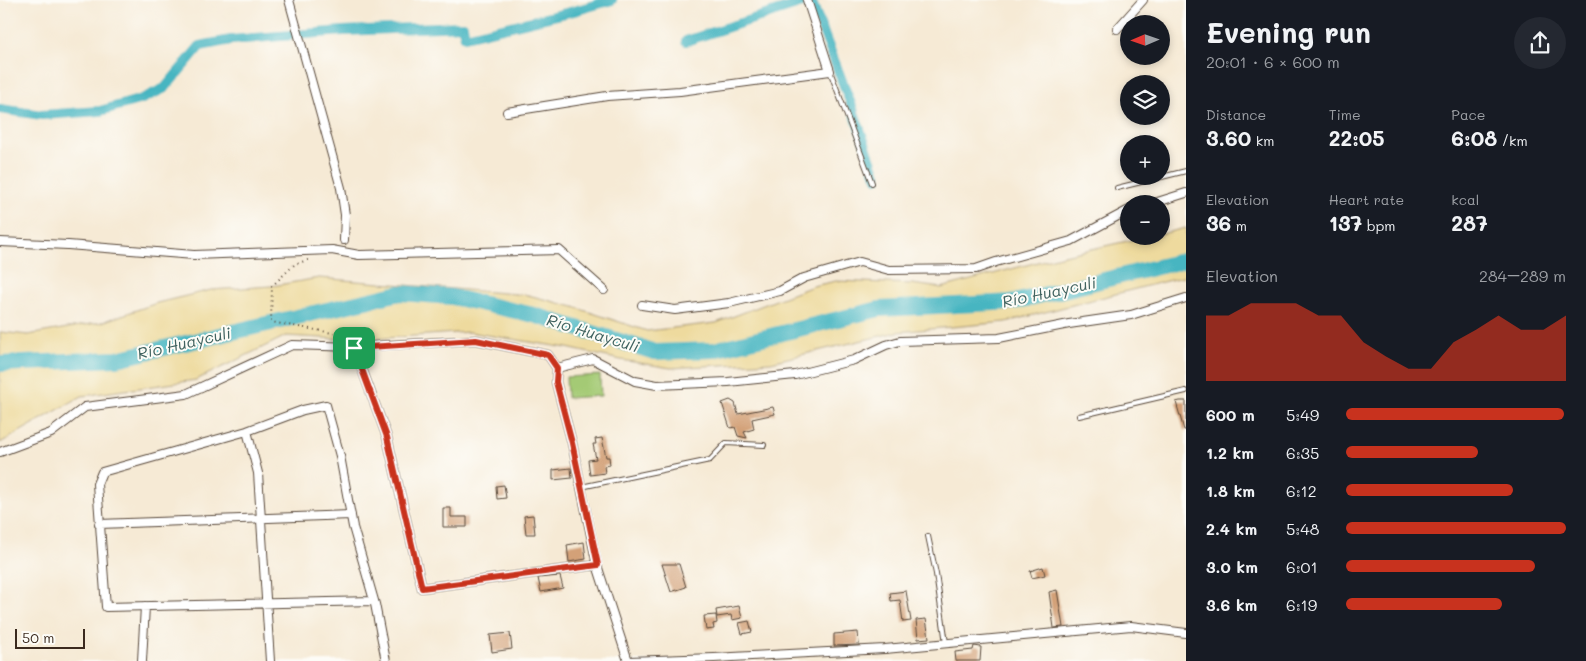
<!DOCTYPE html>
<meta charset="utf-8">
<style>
body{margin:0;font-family:Mali,sans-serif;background:#242831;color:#f1f3f6;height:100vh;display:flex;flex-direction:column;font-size:19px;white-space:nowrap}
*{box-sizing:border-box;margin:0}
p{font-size:16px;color:#9ea1a6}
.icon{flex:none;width:28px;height:28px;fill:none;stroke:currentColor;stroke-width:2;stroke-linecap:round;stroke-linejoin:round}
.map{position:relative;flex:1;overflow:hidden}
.details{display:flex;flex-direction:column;background:#171b24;width:400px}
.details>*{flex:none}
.needle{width:32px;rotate:268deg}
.fabs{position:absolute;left:1120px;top:15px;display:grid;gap:10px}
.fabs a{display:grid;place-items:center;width:50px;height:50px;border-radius:50%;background:#171b24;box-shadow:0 2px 8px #0003;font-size:25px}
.scale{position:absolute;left:15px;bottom:12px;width:70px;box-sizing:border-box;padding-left:5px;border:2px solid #3b2a1e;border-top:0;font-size:14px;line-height:18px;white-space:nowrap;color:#3b2a1e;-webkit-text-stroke:4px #fdfcf7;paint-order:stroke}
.pin{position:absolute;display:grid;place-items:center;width:42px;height:42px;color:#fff;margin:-21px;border-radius:10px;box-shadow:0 2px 8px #0006}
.round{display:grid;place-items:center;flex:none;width:52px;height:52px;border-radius:26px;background:#242831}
.summary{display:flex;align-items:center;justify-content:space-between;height:85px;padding:0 20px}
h1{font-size:28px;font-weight:800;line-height:38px}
.figures{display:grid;grid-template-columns:repeat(3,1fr);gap:8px;height:85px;padding:5px 20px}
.figures div{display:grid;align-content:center}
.figures b{font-size:21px;font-weight:800}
.figures small{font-size:14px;font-weight:400}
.figures p{font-size:14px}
.chart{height:140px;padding:10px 20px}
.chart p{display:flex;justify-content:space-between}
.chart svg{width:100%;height:90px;margin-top:5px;fill:#c8321e;opacity:.7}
ul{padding:0 20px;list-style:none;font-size:16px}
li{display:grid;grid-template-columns:80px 60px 1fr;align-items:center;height:38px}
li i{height:12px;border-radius:6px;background:#c8321e}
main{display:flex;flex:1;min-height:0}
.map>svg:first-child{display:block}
.green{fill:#a4ca74;stroke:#707a49}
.sand{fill:#eeda9e;stroke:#94825e}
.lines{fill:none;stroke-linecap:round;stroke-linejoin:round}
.canal{stroke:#47b5c1;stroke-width:10}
.river{stroke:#47b5c1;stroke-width:16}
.building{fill:#d3a178}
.lane-casing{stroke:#574739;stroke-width:6}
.street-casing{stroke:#574739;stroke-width:10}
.path{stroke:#574739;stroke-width:2;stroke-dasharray:1 4;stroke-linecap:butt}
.lane{stroke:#fff;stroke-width:4}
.street{stroke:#fff;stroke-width:8}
.route-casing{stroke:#fff;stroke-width:10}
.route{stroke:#c8321e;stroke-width:6}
.labels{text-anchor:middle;stroke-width:4;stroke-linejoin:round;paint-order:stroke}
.water-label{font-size:16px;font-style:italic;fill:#40625f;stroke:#fdfcf7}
</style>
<main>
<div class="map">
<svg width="1186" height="661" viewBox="0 0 1186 661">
<rect width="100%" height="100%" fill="#fdfcf7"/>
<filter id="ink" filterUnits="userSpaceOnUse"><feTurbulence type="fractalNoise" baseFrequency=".02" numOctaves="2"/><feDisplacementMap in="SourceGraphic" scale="10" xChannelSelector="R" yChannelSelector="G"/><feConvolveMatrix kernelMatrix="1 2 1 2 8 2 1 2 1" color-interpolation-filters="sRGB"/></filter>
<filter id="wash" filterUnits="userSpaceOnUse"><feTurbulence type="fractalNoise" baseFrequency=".0096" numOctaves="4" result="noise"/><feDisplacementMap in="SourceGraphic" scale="20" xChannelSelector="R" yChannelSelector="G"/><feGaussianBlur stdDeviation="1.12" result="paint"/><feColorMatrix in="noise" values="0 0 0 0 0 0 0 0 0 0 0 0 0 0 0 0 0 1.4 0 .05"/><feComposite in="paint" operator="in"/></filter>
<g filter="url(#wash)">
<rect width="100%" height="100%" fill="#f6ead5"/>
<path class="green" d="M600,375l1,21 -34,2 -1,-21z"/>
<path class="sand" d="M1186,228v48l-180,46 -109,10 -126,30 -100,6 -50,-8 -54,-12 -98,-16 -111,8 -72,-4 -90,44 -114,16 -82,47v-111l28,3 74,-13 55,-19 54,-13 61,-4 47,-8 209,17 46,12 73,24 69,-8 97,-37 23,-5 76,3 29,4 119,-32 90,-20h11v-2z"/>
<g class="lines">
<path class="canal" d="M811,0l40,104 26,74
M686,41l116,-38
M0,109l42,6 58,-4 42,-12 23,-11 35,-42 31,-6 112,-9 120,-5 2,11 109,-26 38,-11"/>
<path class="river" d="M0,364l117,-5 283,-66 52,4 82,18 121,37 59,-2 165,-41 135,-7 172,-42"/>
</g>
<g id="blocks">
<path class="building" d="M730,400l5,3 3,11 35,-7 2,7 -23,5 2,10 -10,3 3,6 -9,-2 -3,-9 -5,1 -8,-25z
M1180,401h6v29h-2l-8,-28z
M602,438l4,19h3l1,8 -6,1 1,7 -15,2 -2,-15 8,-1 -3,-15h3l-1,-5z
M571,468l1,10 -19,2v-10z
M504,485l2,13 -9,1 -1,-13z
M443,508h8v9h16v10h-24z
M533,515l2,19h-9l-2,-18z
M584,542l2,17 -17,3 -2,-17z
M662,564h17l7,23 -15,5z
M1043,567l2,8 -13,3 -2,-7z
M560,576l3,12 -22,4 -3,-14z
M1057,590l6,37 -9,1 -5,-36z
M906,591l5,30 -8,1 -3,-22 -9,1 -1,-8z
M739,606l3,12 -10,2 -1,-5 -14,2 -1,-7z
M716,615l1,8 -4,1 1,5 -8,1 -2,-14z
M926,619l3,19 -11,1 -2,-19z
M749,621l3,11 -10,2 -3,-11z
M858,632l1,13 -25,1v-12z
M510,633l2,16 -20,3 -2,-17z
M974,646l7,1 -1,14h-24l-1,-9 18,-2z"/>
</g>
</g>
<g filter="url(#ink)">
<use href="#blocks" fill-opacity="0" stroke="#574739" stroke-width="1"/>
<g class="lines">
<defs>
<path id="lane" d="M830,71l42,112
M1117,188l69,-17
M1079,416l107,-25
M581,487l129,-27 16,-17 38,2
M928,536l8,38 10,69"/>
<path id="street" d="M289,0l52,188 4,27 -1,25
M1117,29l26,-29
M507,112l100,-16 73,-5 150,-20 -23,-71
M1151,204l35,-11
M0,242l68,3 126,10 138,-5 27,5 200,-5 45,40
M642,305l33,5 54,-7 51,-12 24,-13 56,-16 29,8 87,-1 20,-7 75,-21 58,-31
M354,347l33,90 35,151 175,-23
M247,431l11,42 12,188
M0,452l51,-19 34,-26 101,-13 106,-49 62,2 122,-7 72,15 9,13
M99,524l252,-9
M374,601l-268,6 -9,-123 5,-12 145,-41 56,-21 23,-5 14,51 13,71 22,77 11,57
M142,661l3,-55
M628,661l-31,-96 -25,-122 -16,-61 1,-14 36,-9 42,22 22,4 71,-3 67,-7 59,-15 32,-15 14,-4 99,-3 70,-14 62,-9 55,-17
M628,661l86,-3 171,-9 246,-23 55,7"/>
</defs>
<use href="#lane" class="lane-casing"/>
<use href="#street" class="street-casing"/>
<path class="path" d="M308,260l-13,4 -23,22 -1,36 73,13 3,4"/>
<use href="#lane" class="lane"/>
<use href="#street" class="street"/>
</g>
</g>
<g class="lines" filter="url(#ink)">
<defs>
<path id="route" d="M476,340l72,15 9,13 -1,14 16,61 26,122 -176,23 -35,-151 -33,-89z"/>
</defs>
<use href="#route" class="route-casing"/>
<use href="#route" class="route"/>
</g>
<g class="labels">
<g class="water-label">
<text transform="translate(1049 292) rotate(-12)" y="6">Río Huayculi</text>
<text transform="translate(593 333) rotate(17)" y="6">Río Huayculi</text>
<text transform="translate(184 343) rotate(-13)" y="6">Río Huayculi</text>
</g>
</g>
</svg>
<div class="fabs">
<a><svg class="needle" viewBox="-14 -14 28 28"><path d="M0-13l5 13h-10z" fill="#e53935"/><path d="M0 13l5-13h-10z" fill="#9ea1a6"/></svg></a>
<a><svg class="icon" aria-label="layers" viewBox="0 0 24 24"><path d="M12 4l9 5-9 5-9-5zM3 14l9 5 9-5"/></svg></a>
<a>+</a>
<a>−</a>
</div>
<div class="scale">50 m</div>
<div class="pin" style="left:354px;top:348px;background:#1e9e55"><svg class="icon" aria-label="arrive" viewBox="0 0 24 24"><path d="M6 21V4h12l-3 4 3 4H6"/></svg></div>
</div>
<section class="details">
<div class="summary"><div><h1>Evening run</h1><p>20:01 · 6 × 600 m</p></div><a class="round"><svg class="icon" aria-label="share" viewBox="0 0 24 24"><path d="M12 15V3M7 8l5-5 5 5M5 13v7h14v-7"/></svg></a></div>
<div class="figures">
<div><p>Distance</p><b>3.60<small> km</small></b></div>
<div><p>Time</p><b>22:05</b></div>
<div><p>Pace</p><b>6:08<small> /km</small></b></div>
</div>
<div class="figures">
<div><p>Elevation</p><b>36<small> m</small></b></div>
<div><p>Heart rate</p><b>137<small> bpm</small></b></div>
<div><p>kcal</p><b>287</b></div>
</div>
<div class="chart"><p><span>Elevation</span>284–289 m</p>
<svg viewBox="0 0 160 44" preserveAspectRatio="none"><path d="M0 44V12L10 12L20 6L30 6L40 6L50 12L60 12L70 25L80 32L90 38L100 38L110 25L120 19L130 12L140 19L150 19L160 12V44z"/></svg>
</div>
<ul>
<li><b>600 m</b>5:49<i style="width:99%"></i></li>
<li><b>1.2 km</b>6:35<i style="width:60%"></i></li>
<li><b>1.8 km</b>6:12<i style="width:76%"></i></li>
<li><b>2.4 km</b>5:48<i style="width:100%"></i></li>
<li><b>3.0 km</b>6:01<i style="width:86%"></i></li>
<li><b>3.6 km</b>6:19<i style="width:71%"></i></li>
</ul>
</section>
</main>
